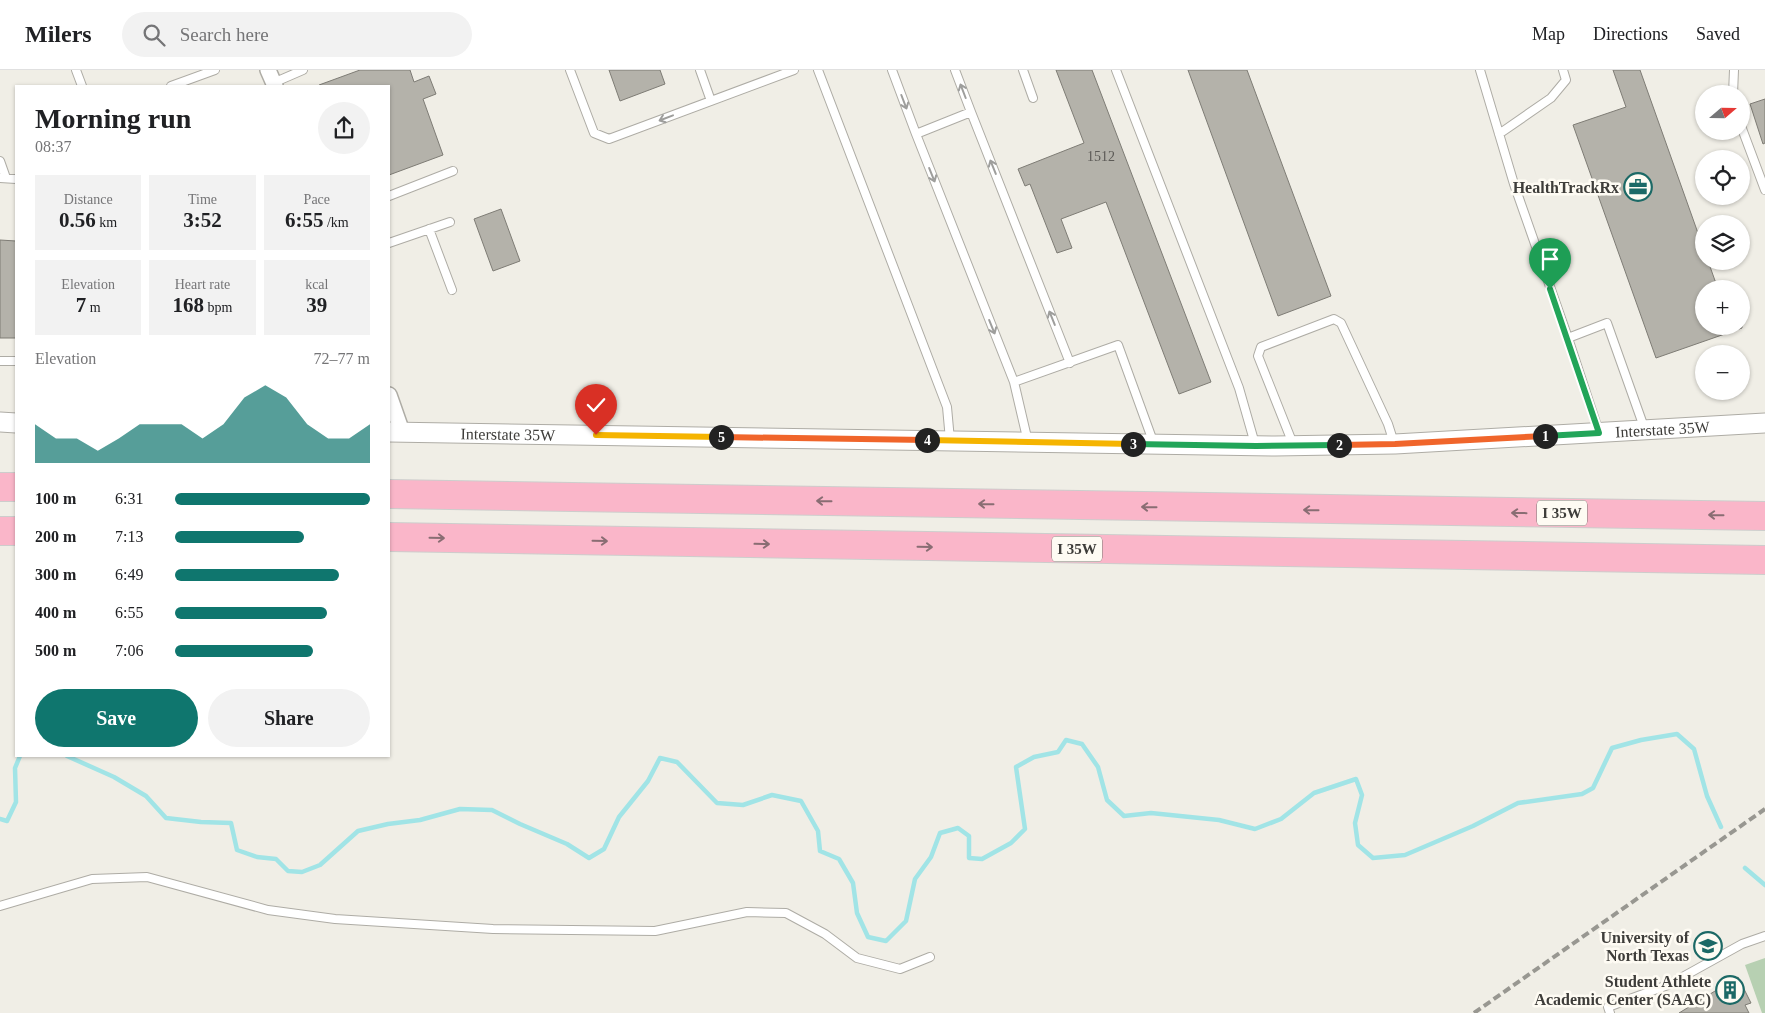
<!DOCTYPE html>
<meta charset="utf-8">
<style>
body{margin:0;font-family:"Times New Roman",serif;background:#f2f2f2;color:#202124;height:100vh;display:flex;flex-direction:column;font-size:19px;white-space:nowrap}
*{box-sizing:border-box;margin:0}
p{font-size:16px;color:#757577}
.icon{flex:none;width:28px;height:28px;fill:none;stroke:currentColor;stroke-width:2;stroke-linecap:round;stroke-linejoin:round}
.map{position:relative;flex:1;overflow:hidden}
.drawer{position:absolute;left:15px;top:15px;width:375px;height:672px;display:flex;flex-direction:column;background:#fff;border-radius:0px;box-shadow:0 1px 4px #0004}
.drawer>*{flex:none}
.needle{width:32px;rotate:70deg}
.fabs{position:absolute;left:1695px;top:15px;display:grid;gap:10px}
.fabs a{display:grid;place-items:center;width:55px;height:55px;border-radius:50%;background:#fff;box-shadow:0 1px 4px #0004;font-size:25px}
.pin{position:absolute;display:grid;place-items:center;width:42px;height:42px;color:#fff;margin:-51px -21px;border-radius:50% 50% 50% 0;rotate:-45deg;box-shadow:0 0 5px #0007}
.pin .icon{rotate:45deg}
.km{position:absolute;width:25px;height:25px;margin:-12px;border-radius:50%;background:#222;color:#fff;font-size:14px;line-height:25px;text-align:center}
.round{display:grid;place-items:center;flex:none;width:52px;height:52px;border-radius:26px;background:#f2f2f2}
.headline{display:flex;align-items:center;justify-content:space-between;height:85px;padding:0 20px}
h1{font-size:28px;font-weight:800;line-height:38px}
.stats{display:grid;grid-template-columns:repeat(3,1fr);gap:8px;height:85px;padding:5px 20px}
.stats div{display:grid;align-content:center;border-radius:0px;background:#f2f2f2;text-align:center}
.stats b{font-size:21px;font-weight:800}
.stats small{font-size:14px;font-weight:400}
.stats p{font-size:14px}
.chart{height:140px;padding:10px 20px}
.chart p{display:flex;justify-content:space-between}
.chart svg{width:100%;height:90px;margin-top:5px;fill:#0f766e;opacity:.7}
.button{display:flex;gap:10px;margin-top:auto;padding:10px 20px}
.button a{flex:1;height:58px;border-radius:30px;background:#0f766e;color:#fff;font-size:20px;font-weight:800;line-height:58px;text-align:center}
.button a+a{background:#f2f2f2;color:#202124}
ul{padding:0 20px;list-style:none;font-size:16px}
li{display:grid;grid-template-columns:80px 60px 1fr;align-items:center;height:38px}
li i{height:12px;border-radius:6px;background:#0f766e}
header{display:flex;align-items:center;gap:30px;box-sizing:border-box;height:70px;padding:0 25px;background:#fff;border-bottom:1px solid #e0e0e0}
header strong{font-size:24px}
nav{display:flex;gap:28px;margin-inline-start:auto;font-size:18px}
.search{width:350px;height:45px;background:#f2f2f2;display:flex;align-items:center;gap:12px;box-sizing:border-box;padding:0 18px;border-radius:28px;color:#757577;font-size:19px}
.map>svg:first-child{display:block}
.green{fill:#b7d0b2}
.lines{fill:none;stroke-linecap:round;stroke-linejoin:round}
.stream{stroke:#a1e4e6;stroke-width:4.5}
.building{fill:#b4b2aa;stroke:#7e7c75}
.service-casing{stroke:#aeaca5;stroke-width:10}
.minor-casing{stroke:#aeaca5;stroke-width:18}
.tertiary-casing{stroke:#aeaca5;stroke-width:21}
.motorway-casing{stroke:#cdcdcc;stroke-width:30}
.service{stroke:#fff;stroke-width:8}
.minor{stroke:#fff;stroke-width:15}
.tertiary{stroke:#fff;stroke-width:19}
.motorway{stroke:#fab6c9;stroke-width:28}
.rail{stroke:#989791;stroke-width:4;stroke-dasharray:8 4;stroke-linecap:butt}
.oneway{stroke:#9e9e9c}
.oneway2{stroke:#896d73}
.split-1-casing{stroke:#fff;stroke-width:10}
.split-2-casing{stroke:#fff;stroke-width:10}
.split-3-casing{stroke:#fff;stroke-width:10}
.split-4-casing{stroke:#fff;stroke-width:10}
.split-5-casing{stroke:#fff;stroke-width:10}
.split-6-casing{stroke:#fff;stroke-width:10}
.split-1{stroke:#22a559;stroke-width:6}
.split-2{stroke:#f0652b;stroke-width:6}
.split-3{stroke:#22a559;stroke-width:6}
.split-4{stroke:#f5b400;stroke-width:6}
.split-5{stroke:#f0652b;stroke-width:6}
.split-6{stroke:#f5b400;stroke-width:6}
.labels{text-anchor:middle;stroke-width:5;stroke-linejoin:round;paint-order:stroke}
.number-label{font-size:14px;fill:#5c5a56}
.shield{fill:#fefbf3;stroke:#787672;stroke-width:1}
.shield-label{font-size:15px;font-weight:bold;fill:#3e3d3a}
.poi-label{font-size:16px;font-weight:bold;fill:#3e3d3a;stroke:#fefbf3;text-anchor:end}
.street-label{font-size:16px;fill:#3e3d3a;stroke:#fefbf3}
</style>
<header>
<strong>Milers</strong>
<div class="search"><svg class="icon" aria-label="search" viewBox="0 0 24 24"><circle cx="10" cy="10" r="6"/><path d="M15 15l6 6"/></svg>Search here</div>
<nav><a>Map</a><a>Directions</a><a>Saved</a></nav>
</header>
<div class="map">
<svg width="1765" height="943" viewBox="0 0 1765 943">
<rect width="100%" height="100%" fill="#f0eee6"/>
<path class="green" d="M1765,888v55h-3l-17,-48z"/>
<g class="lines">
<path class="stream" d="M67,686l47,21 32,19 20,22 35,4 30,1 6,27 20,7 19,2 12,12 14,1 18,-7 38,-34 30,-7 32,-4 40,-11 32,1 28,14 47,20 22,14 15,-9 15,-32 29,-36 12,-23 17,4 40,41 26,2 29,-10 29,6 17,30 2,20 19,8 14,24 4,30 11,24 18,4 20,-20 9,-42 16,-22 9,-24 18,-5 11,8v22l13,1 29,-16 14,-14 -9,-62 18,-10 24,-5 8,-12 16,4 16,23 9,33 17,16 27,-3 68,7 36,9 26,-10 33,-26 42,-14 6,16 -7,28 3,22 15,13 32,-3 68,-29 45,-23 64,-9 11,-6 19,-40 29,-8 36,-6 17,15 13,47 14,31
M0,749l7,2 9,-19 -1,-34 5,-12
M1745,798l20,17"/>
</g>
<path class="building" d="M360,0h50l4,12 15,-6 7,18 -13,5 20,56 -54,20v-89h-70v-1z
M609,0h51l5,14 -45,17z
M1056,0h36l119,312 -32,12 -73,-192 -45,17 11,29 -15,5 -27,-69 -5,2 -7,-17 66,-26z
M1188,0h59l84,226 -53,20z
M1613,0h27l64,180v11h4l10,28h-14v37h38v2l-86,30 -83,-233 53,-18z
M1765,29v44l-2,1 -13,-40z
M501,139l19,52 -27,10 -19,-52z
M0,170l16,1v97h-16z
M1738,907l13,26 -6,2 4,8h-70z"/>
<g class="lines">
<defs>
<path id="service" d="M76,0l6,16
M570,0l24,63 15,6 185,-69
M700,0l11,31
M818,0l129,337 3,33
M892,0l24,64
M955,0l16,42
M1023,0l10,28
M1116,0l123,318 16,56
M1480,0l34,114 54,154
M273,13l30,-13
M171,16l44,-16
M1733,24l1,-24
M1741,56l24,64
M1499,64l52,-36 15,-18 -3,-10
M0,91l6,17
M0,108l16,1
M389,126l64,-25
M429,159l23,61
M389,173l61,-21
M0,291h16
M1014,312l104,-37 36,99
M1599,362l-31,-94 39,-15 38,107
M1028,372l-14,-60 -98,-248 55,-22 99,251
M1293,374l-35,-88 3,-9 73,-28 7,4 47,101 6,19
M0,836l92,-27 55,-2 121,33 67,9 158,10 162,2 92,-19 39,1 39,21 32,24 43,11 30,-12
M1610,943l-2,-6 60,-22 74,-41 23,-8"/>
<path id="minor" d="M268,0l7,16
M389,325l13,37"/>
<g id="tertiary">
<path d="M0,352l16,1"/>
<path id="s1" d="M389,362l886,14 120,-2 370,-21"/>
</g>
<path id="motorway" d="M0,417h16
M389,424l1376,22
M0,461h16
M389,467l1376,23"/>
</defs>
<use href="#service" class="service-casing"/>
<use href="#minor" class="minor-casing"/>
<use href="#tertiary" class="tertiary-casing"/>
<use href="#motorway" class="motorway-casing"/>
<use href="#service" class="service"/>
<use href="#minor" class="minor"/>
<use href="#tertiary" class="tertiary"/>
<use href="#motorway" class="motorway"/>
<path class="rail" d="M1474,943l291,-204"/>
</g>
<defs><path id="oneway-shaft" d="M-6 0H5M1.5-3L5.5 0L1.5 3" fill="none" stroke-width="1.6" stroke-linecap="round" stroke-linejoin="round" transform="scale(1.25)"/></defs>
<g class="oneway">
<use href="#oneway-shaft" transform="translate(963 21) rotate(-111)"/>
<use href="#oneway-shaft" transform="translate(904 32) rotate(69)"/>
<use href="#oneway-shaft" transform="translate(666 48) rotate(159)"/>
<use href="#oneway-shaft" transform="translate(993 97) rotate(-112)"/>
<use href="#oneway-shaft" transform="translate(932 105) rotate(68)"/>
<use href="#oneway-shaft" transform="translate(1052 248) rotate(-112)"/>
<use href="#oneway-shaft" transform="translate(992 257) rotate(68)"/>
</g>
<g class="oneway2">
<use href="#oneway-shaft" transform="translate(824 431) rotate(-179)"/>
<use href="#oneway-shaft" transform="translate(986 434) rotate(-179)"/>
<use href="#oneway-shaft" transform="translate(1149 437) rotate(-179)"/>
<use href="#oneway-shaft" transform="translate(1311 440) rotate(-179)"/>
<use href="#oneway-shaft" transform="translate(1519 443) rotate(-179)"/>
<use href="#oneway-shaft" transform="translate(1716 445) rotate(-179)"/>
<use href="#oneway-shaft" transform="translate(437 468) rotate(1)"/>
<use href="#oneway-shaft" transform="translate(600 471) rotate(1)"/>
<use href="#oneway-shaft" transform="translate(762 474) rotate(1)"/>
<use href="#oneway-shaft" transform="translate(925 477) rotate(1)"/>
</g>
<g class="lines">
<defs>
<path id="split-1" d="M1545,366l54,-3 -49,-144"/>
<path id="split-2" d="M1339,375l56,-1 150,-8"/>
<path id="split-3" d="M1133,374l123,2 83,-1"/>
<path id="split-4" d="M927,370l206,4"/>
<path id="split-5" d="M721,367l206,3"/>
<path id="split-6" d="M596,365l125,2"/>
</defs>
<use href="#split-1" class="split-1-casing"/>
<use href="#split-2" class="split-2-casing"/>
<use href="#split-3" class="split-3-casing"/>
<use href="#split-4" class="split-4-casing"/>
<use href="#split-5" class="split-5-casing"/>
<use href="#split-6" class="split-6-casing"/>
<use href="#split-1" class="split-1"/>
<use href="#split-2" class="split-2"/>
<use href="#split-3" class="split-3"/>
<use href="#split-4" class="split-4"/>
<use href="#split-5" class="split-5"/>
<use href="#split-6" class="split-6"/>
</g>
<defs>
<symbol id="office-ring" viewBox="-11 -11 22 22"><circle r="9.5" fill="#fefbf3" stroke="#1c6966" stroke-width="1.5"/><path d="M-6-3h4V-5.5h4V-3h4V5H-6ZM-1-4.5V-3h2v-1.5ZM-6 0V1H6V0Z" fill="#1c6966"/></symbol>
<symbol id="university-ring" viewBox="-11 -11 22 22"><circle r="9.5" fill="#fefbf3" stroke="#1c6966" stroke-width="1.5"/><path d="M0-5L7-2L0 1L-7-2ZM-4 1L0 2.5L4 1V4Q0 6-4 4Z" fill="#1c6966"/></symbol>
<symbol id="building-ring" viewBox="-11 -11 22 22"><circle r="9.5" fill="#fefbf3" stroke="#1c6966" stroke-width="1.5"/><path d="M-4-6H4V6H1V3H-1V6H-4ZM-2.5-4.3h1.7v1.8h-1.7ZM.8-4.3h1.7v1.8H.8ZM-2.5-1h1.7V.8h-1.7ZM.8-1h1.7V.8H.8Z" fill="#1c6966"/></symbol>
</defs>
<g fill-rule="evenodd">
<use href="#office-ring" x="1622" y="101" width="32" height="32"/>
<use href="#university-ring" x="1692" y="860" width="32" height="32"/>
<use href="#building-ring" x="1714" y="904" width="32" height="32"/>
</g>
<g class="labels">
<g class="number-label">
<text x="1101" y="91">1512</text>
</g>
<g class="shield">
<rect x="1537" y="430.5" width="50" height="25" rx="4"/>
<rect x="1052" y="466.5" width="50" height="25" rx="4"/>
</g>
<g class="shield-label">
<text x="1562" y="448">I 35W</text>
<text x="1077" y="484">I 35W</text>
</g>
<g class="poi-label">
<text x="1619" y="123">HealthTrackRx</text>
<text x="1689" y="873">University of<tspan x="1689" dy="18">North Texas</tspan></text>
<text x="1711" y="917">Student Athlete<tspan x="1711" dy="18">Academic Center (SAAC)</tspan></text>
</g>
<g class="street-label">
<text dy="6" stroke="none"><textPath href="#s1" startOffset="1274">Interstate 35W</textPath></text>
<text dy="6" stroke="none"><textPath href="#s1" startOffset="119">Interstate 35W</textPath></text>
</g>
</g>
</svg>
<div class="fabs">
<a><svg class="needle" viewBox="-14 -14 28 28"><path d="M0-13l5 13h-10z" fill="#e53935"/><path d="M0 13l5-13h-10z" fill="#757577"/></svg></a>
<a><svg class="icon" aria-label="locate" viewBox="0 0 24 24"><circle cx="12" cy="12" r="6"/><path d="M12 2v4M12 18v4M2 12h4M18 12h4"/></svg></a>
<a><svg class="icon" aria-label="layers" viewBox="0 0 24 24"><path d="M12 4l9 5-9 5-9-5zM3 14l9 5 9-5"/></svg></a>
<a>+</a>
<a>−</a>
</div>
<div class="pin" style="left:1550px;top:219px;background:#1e9e55"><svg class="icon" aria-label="arrive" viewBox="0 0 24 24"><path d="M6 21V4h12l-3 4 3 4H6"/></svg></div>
<div class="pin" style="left:596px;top:365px;background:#d93025"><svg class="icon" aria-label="check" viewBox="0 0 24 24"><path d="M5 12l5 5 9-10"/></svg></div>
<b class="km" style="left:1545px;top:366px">1</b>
<b class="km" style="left:1339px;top:375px">2</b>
<b class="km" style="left:1133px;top:374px">3</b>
<b class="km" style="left:927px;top:370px">4</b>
<b class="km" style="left:721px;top:367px">5</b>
<section class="drawer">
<div class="headline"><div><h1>Morning run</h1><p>08:37</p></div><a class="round"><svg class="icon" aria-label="share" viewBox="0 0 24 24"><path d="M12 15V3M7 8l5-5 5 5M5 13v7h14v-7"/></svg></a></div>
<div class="stats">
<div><p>Distance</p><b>0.56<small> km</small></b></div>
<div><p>Time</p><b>3:52</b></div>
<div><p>Pace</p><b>6:55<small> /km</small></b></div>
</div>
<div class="stats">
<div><p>Elevation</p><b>7<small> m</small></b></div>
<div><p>Heart rate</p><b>168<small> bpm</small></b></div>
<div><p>kcal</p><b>39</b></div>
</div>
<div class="chart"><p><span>Elevation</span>72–77 m</p>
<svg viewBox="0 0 160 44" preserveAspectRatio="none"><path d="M0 44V25L10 32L20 32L30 38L40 32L50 25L60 25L70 25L80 32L90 25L100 12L110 6L120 12L130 25L140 32L150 32L160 25V44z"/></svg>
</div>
<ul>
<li><b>100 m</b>6:31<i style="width:100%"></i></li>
<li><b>200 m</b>7:13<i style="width:66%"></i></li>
<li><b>300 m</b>6:49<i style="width:84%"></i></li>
<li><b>400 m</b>6:55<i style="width:78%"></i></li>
<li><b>500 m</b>7:06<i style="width:71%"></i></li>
</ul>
<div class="button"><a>Save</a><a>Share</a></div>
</section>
</div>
